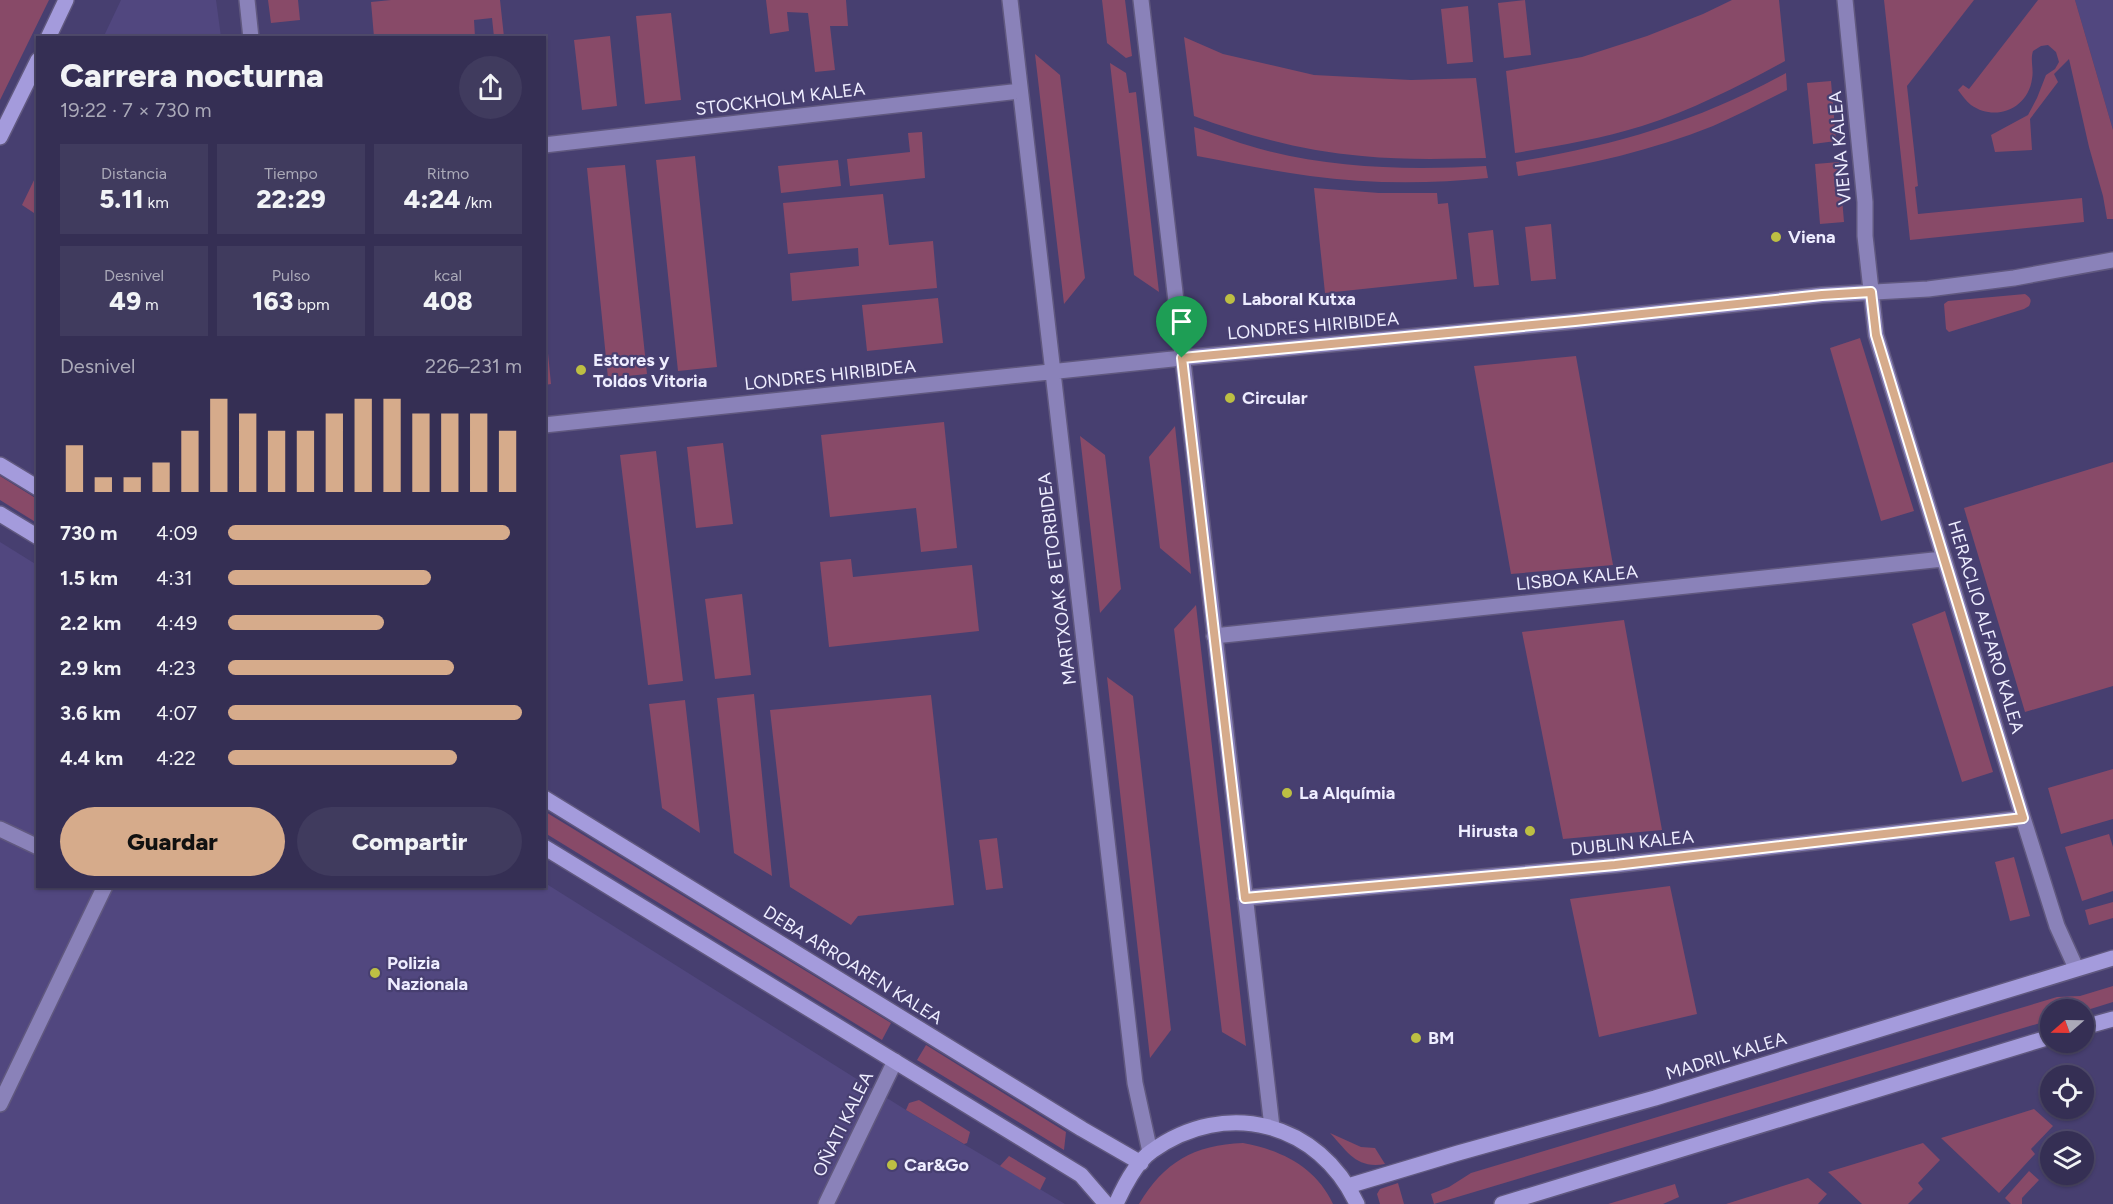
<!DOCTYPE html>
<html lang="es">
<meta charset="utf-8">
<style>
body{margin:0;font-family:Figtree,sans-serif;background:#403b5e;color:#f1f3f6;height:100vh;display:flex;flex-direction:column;font-size:22px;white-space:nowrap}
*{box-sizing:border-box;margin:0}
p{font-size:20px;color:#aaa9b8}
.icon{flex:none;width:33px;height:33px;fill:none;stroke:currentColor;stroke-width:2;stroke-linecap:round;stroke-linejoin:round}
.map{position:relative;flex:1;overflow:hidden}
.details{position:absolute;left:36px;top:36px;width:510px;height:852px;display:flex;flex-direction:column;background:#352f54;border-radius:0px;box-shadow:0 2px 4px #0004,0 0 0 2px #4f4a6b}
.details>*{flex:none}
.needle{width:39px;rotate:250deg}
.tools{position:absolute;left:2040px;top:999px;display:grid;gap:12px}
.tools a{display:grid;place-items:center;width:54px;height:54px;border-radius:50%;background:#352f54;box-shadow:0 2px 4px #0004,0 0 0 2px #4f4a6b;font-size:30px}
.pin{position:absolute;display:grid;place-items:center;width:51px;height:51px;color:#fff;margin:-62px -26px;border-radius:50% 50% 50% 0;rotate:-45deg;box-shadow:0 0 6px #0007}
.pin .icon{rotate:45deg}
.round{display:grid;place-items:center;flex:none;width:63px;height:63px;border-radius:32px;background:#403b5e}
.summary{display:flex;align-items:center;justify-content:space-between;height:102px;padding:0 24px}
h1{font-size:33px;font-weight:800;line-height:45px}
.figures{display:grid;grid-template-columns:repeat(3,1fr);gap:9px;height:102px;padding:6px 24px}
.figures div{display:grid;align-content:center;border-radius:0px;background:#403b5e;text-align:center}
.figures b{font-size:26px;font-weight:800}
.figures small{font-size:16px;font-weight:400}
.figures p{font-size:16px}
.chart{height:168px;padding:12px 24px}
.chart p{display:flex;justify-content:space-between}
.chart svg{width:100%;height:108px;margin-top:6px;stroke:#d6ab8b;stroke-width:6}
.button{display:flex;gap:12px;margin-top:auto;padding:12px 24px}
.button a{flex:1;height:69px;border-radius:36px;background:#d6ab8b;color:#111;font-size:24px;font-weight:800;line-height:69px;text-align:center}
.button a+a{background:#403b5e;color:#f1f3f6}
ul{padding:0 24px;list-style:none;font-size:20px}
li{display:grid;grid-template-columns:96px 72px 1fr;align-items:center;height:45px}
li i{height:15px;border-radius:8px;background:#d6ab8b}
.map>svg:first-child{display:block}
.built{fill:#51477f}
.green{fill:#884a68}
.lines{fill:none;stroke-linecap:round;stroke-linejoin:round}
.minor-casing{stroke:#60587f;stroke-width:18}
.major-casing{stroke:#60587f;stroke-width:18}
.minor{stroke:#8a82b9;stroke-width:15}
.major{stroke:#a49bdc;stroke-width:15}
.route-casing{stroke:#fff;stroke-width:12}
.route{stroke:#d6ab8b;stroke-width:8}
.poi-dot{fill:#bdbf43;stroke:#473f70;stroke-width:2}
.labels{text-anchor:middle;stroke-width:4.5;stroke-linejoin:round;paint-order:stroke}
.street-label{font-size:18px;fill:#eeedff;stroke:#473f70}
.poi-label{font-size:18px;font-weight:bold;fill:#eeedff;stroke:#473f70;text-anchor:start}
</style>
<div class="map">
<svg width="2113" height="1204" viewBox="0 0 2113 1204">
<rect width="100%" height="100%" fill="#473f70"/>
<path class="built" d="M121,0h95l5,37 -118,1z
M2075,0h38v130z
M0,542l37,23 1,321h506l1,-3 361,227 159,94h-1065z"/>
<path class="green" d="M0,0h49l-49,100z
M268,0h30l2,20 -29,3z
M391,0h109l4,37h-10l-2,-19 -18,2 1,17h-101l-3,-35z
M766,0h80l2,26h-18l5,44 -20,2 -7,-59 -21,-1 2,19 -19,3z
M1102,0h23l7,56 -6,2 -19,-15z
M1525,0l6,55 -27,3 -6,-55z
M1732,0h47l6,61c-46,25 -93,49 -143,65 -42,13 -84,20 -127,27l-9,-82 76,-14 65,-21 56,-22z
M1884,0h90l-67,86 11,100 -3,1 3,27 164,-16 2,24 -174,18z
M2038,0h37l38,130v89h-6l-4,-23 -14,-49 -20,-88 -15,15 4,8 -28,37 2,31 -37,2 -4,-17 37,-20 9,-17 9,-23 9,-6 4,-7 -3,-10 -8,-7 -7,1 -8,5c-3,9 1,18 -1,28 -4,30 -37,43 -61,26 -5,-4 -9,-10 -13,-15l5,-5 6,4z
M1468,6l5,56 -26,2 -6,-55z
M671,13l10,87 -36,4 -9,-88z
M610,36l7,70 -35,4 -8,-70z
M1184,37l39,17 91,21 97,5 65,-2 10,80c-42,1 -83,2 -124,-2 -58,-5 -114,-20 -168,-40z
M1035,54l25,21 25,203 -21,26z
M1110,63l16,10 3,20 7,-1 23,200 -25,-17z
M1786,73l1,17c-24,12 -49,25 -74,36 -63,25 -129,40 -195,50l-2,-14c100,-17 181,-40 270,-89z
M1831,81l5,60 -23,3 -6,-61z
M1194,127c25,8 49,18 74,24 71,18 146,19 218,15l2,12c-59,6 -119,6 -178,-2 -38,-5 -75,-13 -113,-20z
M922,132l3,46 -75,8 -3,-27 63,-7 -2,-19z
M695,156l22,211 -39,4 -22,-211z
M838,160l3,26 -60,7 -3,-27z
M1839,162l5,60 -24,2 -5,-60z
M625,165l22,209 -39,4 -21,-210z
M37,174v41l-15,-10z
M1314,188l65,5h58l1,11 10,-1 9,76 -132,14z
M883,194l6,51 44,-4 4,47 -145,13 -2,-28 69,-7 -1,-18 -70,6 -5,-51z
M1551,224l5,55 -25,2 -6,-54z
M1493,230l6,55 -25,2 -6,-54z
M2025,294c6,4 7,6 4,12l-5,3 -75,23 -3,-3 -2,-25 4,-3z
M938,298l5,45 -76,8 -5,-46z
M1860,338l54,173 -33,10 -51,-173z
M545,343h2l4,41 -6,1z
M1576,356l37,209 -102,9 -37,-208z
M944,422l13,126 -36,4 -5,-44 -86,9 -9,-82z
M1175,426l16,148 -31,-26 -11,-91z
M1080,436l25,19 16,134 -21,24z
M723,443l10,81 -37,4 -9,-81z
M656,451l27,230 -35,4 -28,-230z
M2113,462v224l-88,26 -61,-204z
M0,476l37,23v24l-37,-23z
M851,559l2,18 119,-12 7,66 -150,16 -9,-85z
M742,594l9,81 -36,4 -10,-80z
M1196,605l50,441 -24,-14 -48,-403z
M1945,611l48,161 -31,10 -50,-158z
M1624,620l38,210 -99,9 -41,-207z
M1107,677l26,19 38,334 -21,28z
M754,694l18,182 -38,-23 -17,-155z
M931,695l23,210 -96,11 -7,9 -61,-38 -20,-177z
M685,700l15,133 -38,-25 -13,-104z
M2113,769v50l-52,15 -13,-46z
M544,811l347,212 -9,17 -337,-207z
M2109,834l4,13v44l-31,10 -17,-54z
M997,838l6,50 -17,2 -7,-50z
M2014,857l16,59 -20,5 -15,-59z
M1670,886l27,128 -98,23 -29,-138z
M2113,902v16l-24,7 -4,-15z
M2113,986v16l-29,9 -34,-1v10l-616,184 -3,-10 18,-7 22,-14 586,-176 23,-1z
M926,1045l140,87 -2,18 -147,-90z
M919,1100l51,32 -3,11 -3,1 -58,-34 3,-7z
M2034,1109l19,17 -22,23 4,5 -36,39 -58,-55z
M1330,1133l31,14 14,1 10,16c-29,5 -37,-12 -55,-31z
M1243,1143c38,7 73,24 90,61h-194c25,-42 55,-59 104,-61z
M1923,1143l17,17 -22,23 5,6 -15,15h-46l-34,-32z
M1009,1156l37,22 -6,12 -40,-24z
M2029,1171l10,9 -17,18v6h-11l-6,-6z
M1808,1178l19,16 -9,10h-92z
M1398,1183l6,21h-24l-3,-10 3,-5z
M1675,1184l4,13 -16,7h-55z"/>
<g class="lines">
<defs>
<path id="minor" d="M247,0l4,38
M1010,0l125,1083 15,69
M1141,0l131,1127
M1845,0l20,202v34l11,99 147,483 34,108 19,42
M544,145l476,-54
M544,425l638,-67 394,-37 246,-26 106,-6 86,-11 99,-18
M1214,636l729,-77
M0,829l38,18
M1245,898l370,-33 408,-47
M0,1104l105,-218
M826,1204l69,-143"/>
<path id="major" d="M48,38l18,-38
M0,137l38,-77
M0,465l38,23
M0,514l38,23
M544,798l538,331 59,34
M544,847l537,328 25,29
M2084,1027l29,-8
M1348,1186l110,-33 197,-55 458,-140
M1116,1204c7,-16 21,-43 36,-53 74,-53 167,-29 205,53
M1502,1204l548,-167"/>
</defs>
<use href="#minor" class="minor-casing"/>
<use href="#major" class="major-casing"/>
<use href="#minor" class="minor"/>
<use href="#major" class="major"/>
</g>
<g class="lines">
<defs>
<path id="route" d="M1871,292l5,43 147,483 -408,47 -370,33 -63,-540 393,-37 247,-26z"/>
</defs>
<use href="#route" class="route-casing"/>
<use href="#route" class="route"/>
</g>
<g class="poi-dot">
<circle cx="1776" cy="237" r="6"/>
<circle cx="1230" cy="299" r="6"/>
<circle cx="581" cy="370" r="6"/>
<circle cx="1230" cy="398" r="6"/>
<circle cx="1287" cy="793" r="6"/>
<circle cx="1530" cy="831" r="6"/>
<circle cx="375" cy="973" r="6"/>
<circle cx="1416" cy="1038" r="6"/>
<circle cx="892" cy="1165" r="6"/>
</g>
<g class="labels">
<g class="street-label">
<text transform="translate(780 99) rotate(-7)" y="6">STOCKHOLM KALEA</text>
<text transform="translate(1840 148) rotate(-95)" y="6">VIENA KALEA</text>
<text transform="translate(1313 326) rotate(-5)" y="6">LONDRES HIRIBIDEA</text>
<text transform="translate(830 375) rotate(-6)" y="6">LONDRES HIRIBIDEA</text>
<text transform="translate(1577 578) rotate(-6)" y="6">LISBOA KALEA</text>
<text transform="translate(1057 579) rotate(-97)" y="6">MARTXOAK 8 ETORBIDEA</text>
<text transform="translate(1986 627) rotate(73)" y="6">HERACLIO ALFARO KALEA</text>
<text transform="translate(1632 843) rotate(-6)" y="6">DUBLIN KALEA</text>
<text transform="translate(853 965) rotate(32)" y="6">DEBA ARROAREN KALEA</text>
<text transform="translate(1726 1056) rotate(-17)" y="6">MADRIL KALEA</text>
<text transform="translate(843 1124) rotate(-64)" y="6">OÑATI KALEA</text>
</g>
<g class="poi-label">
<text x="1788" y="243">Viena</text>
<text x="1242" y="305">Laboral Kutxa</text>
<text x="593" y="366">Estores y<tspan x="593" dy="21">Toldos Vitoria</tspan></text>
<text x="1242" y="404">Circular</text>
<text x="1299" y="799">La Alquímia</text>
<text x="1518" y="837" text-anchor="end">Hirusta</text>
<text x="387" y="969">Polizia<tspan x="387" dy="21">Nazionala</tspan></text>
<text x="1428" y="1044">BM</text>
<text x="904" y="1171">Car&amp;Go</text>
</g>
</g>
</svg>
<div class="tools">
<a><svg class="needle" viewBox="-14 -14 28 28"><path d="M0-13l5 13h-10z" fill="#e53935"/><path d="M0 13l5-13h-10z" fill="#aaa9b8"/></svg></a>
<a><svg class="icon" aria-label="locate" viewBox="0 0 24 24"><circle cx="12" cy="12" r="6"/><path d="M12 2v4M12 18v4M2 12h4M18 12h4"/></svg></a>
<a><svg class="icon" aria-label="layers" viewBox="0 0 24 24"><path d="M12 4l9 5-9 5-9-5zM3 14l9 5 9-5"/></svg></a>
</div>
<div class="pin" style="left:1182px;top:358px;background:#1e9e55"><svg class="icon" aria-label="arrive" viewBox="0 0 24 24"><path d="M6 21V4h12l-3 4 3 4H6"/></svg></div>
<section class="details">
<div class="summary"><div><h1>Carrera nocturna</h1><p>19:22 · 7 × 730 m</p></div><a class="round"><svg class="icon" aria-label="share" viewBox="0 0 24 24"><path d="M12 15V3M7 8l5-5 5 5M5 13v7h14v-7"/></svg></a></div>
<div class="figures">
<div><p>Distancia</p><b>5.11<small> km</small></b></div>
<div><p>Tiempo</p><b>22:29</b></div>
<div><p>Ritmo</p><b>4:24<small> /km</small></b></div>
</div>
<div class="figures">
<div><p>Desnivel</p><b>49<small> m</small></b></div>
<div><p>Pulso</p><b>163<small> bpm</small></b></div>
<div><p>kcal</p><b>408</b></div>
</div>
<div class="chart"><p><span>Desnivel</span>226–231 m</p>
<svg viewBox="0 0 160 44" preserveAspectRatio="none"><path d="M5 44V25M15 44V38M25 44V38M35 44V32M45 44V19M55 44V6M65 44V12M75 44V19M85 44V19M95 44V12M105 44V6M115 44V6M125 44V12M135 44V12M145 44V12M155 44V19"/></svg>
</div>
<ul>
<li><b>730 m</b>4:09<i style="width:96%"></i></li>
<li><b>1.5 km</b>4:31<i style="width:69%"></i></li>
<li><b>2.2 km</b>4:49<i style="width:53%"></i></li>
<li><b>2.9 km</b>4:23<i style="width:77%"></i></li>
<li><b>3.6 km</b>4:07<i style="width:100%"></i></li>
<li><b>4.4 km</b>4:22<i style="width:78%"></i></li>
</ul>
<div class="button"><a>Guardar</a><a>Compartir</a></div>
</section>
</div>
